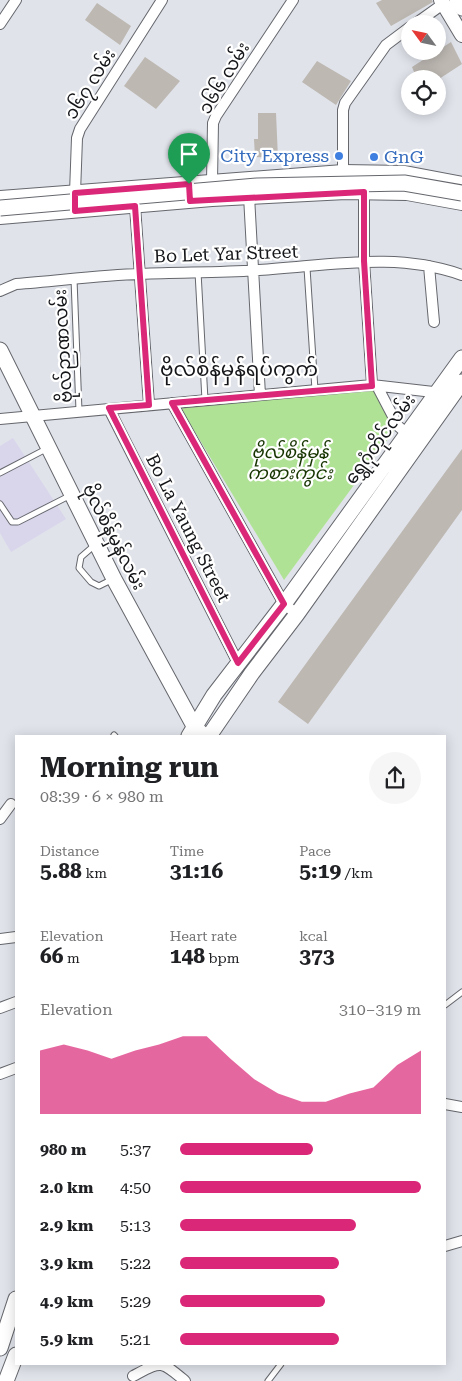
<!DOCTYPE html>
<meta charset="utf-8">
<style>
body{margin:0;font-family:"Roboto Serif","Noto Sans Myanmar",serif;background:#f6f6f6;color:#202124;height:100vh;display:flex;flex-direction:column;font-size:19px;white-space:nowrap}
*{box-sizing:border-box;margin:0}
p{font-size:16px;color:#757577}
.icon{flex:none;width:28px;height:28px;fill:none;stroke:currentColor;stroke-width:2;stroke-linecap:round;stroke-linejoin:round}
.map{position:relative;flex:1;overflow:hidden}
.drawer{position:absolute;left:15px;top:735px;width:431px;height:630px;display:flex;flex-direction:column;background:#fff;border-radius:0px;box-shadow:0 2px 12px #0003}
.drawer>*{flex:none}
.needle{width:32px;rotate:303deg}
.controls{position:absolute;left:401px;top:15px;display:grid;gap:10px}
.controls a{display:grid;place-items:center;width:45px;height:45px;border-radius:50%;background:#fff;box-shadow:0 2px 12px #0003;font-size:25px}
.pin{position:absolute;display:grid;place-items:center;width:42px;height:42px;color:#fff;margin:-51px -21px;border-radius:50% 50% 50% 0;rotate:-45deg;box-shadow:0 0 5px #0007}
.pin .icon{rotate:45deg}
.round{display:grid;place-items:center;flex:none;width:52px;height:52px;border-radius:26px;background:#f6f6f6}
.head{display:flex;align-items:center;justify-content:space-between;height:85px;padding:0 25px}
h1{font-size:28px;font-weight:700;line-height:38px}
.figures{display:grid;grid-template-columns:repeat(3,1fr);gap:8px;height:85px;padding:5px 25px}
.figures div{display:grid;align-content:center}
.figures b{font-size:21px;font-weight:700}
.figures small{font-size:14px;font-weight:400}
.figures p{font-size:14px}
.chart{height:140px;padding:10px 25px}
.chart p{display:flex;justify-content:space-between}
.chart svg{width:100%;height:90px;margin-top:5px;fill:#db2777;opacity:.7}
ul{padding:0 25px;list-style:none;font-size:16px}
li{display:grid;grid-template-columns:80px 60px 1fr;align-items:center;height:38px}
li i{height:12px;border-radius:6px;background:#db2777}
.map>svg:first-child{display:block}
.education{fill:#d9d6ec}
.green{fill:#b0e295}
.building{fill:#bdb8b2}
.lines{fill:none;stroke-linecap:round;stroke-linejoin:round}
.service-casing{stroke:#65676d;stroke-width:7}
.minor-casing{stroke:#65676d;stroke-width:12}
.secondary-casing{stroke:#65676d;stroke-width:16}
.primary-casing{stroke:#65676d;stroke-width:17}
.service{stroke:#fff;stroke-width:5}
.minor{stroke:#fff;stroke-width:10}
.secondary{stroke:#fff;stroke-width:14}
.primary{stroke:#fff;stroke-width:15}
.primary-bridge-casing{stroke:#65676d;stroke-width:17;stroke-linecap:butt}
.primary-bridge{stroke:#fff;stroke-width:15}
.route-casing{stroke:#fff;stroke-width:10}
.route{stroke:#db2777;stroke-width:6}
.shop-dot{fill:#3f7fe0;stroke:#fff;stroke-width:2}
.labels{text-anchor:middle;stroke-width:4.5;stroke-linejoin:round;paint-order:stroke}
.street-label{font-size:18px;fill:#141518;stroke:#fff}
.shop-label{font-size:18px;fill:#366cbe;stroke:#fff;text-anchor:end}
.park-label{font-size:18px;font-style:italic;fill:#173500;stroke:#fff}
.quarter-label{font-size:20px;fill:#141518;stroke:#fff}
</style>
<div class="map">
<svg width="462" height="1381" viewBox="0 0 462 1381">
<rect width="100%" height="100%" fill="#e0e3ea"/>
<path class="education" d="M13,438l53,81 -55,33 -11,-19v-87z"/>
<path class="green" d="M374,389l22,39 -112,152 -104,-173z"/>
<path class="building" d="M382,0h50l1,2 -42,24 -15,-23z
M97,3l34,23 -11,19 -35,-25z
M451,42l11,22 -23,15h-22l-5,-12z
M145,57l35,24 -24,28 -32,-23z
M317,61l34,20 -15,24 -34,-23z
M258,113h18l2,45 -23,-1 -1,-18h4z
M462,449v61l-154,214 -30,-22z"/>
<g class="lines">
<defs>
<path id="service" d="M307,268l8,122
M198,272l7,128
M74,279l5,132
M0,473l48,-25
M0,504l12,18h6l53,-27
M96,544l-15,13 -2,11 12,14 8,4 12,-6
M114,735l1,1
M445,1005l17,-13
M268,1381l13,-17"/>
<path id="minor" d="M0,24l16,-24
M415,24l28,-20
M343,172v-62l2,-7 41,-58 24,-18
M212,181l1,-58 3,-7 77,-116
M364,192v69l8,124
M75,193l2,-55 3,-9 82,-129
M249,196l11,199
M135,206l14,199
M429,266l5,56
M0,291l16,-7c42,-3 83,-9 125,-10 39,-2 79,-1 118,-4 68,-4 137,-19 203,5
M377,386l21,40 14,12
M172,403l112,201 13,10
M109,409l129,254
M0,419l372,-34 70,8
M0,819l11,-15
M0,939l16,-2
M0,1008l16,-6
M0,1074l16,-6
M445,1104l17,3
M445,1246l17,-5
M133,1376c29,-15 27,-16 52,5"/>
<path id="secondary" d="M441,0l21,35
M0,198l343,-26 62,1 57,11
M0,217l212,-18 134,-7 61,1 55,10"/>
<path id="primary" d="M457,0l5,8
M0,350l114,229 80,147 10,10
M189,736l25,-41 70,-91 178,-246
M209,736l43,-63 45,-59 165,-232
M0,1348l16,-49
M6,1381l10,-26"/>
</defs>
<use href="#service" class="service-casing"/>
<use href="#minor" class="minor-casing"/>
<use href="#secondary" class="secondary-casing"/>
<use href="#primary" class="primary-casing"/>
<use href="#service" class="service"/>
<use href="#minor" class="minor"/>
<use href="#secondary" class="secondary"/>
<use href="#primary" class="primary"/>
<defs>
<path id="primary-bridge" d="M0,208l257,-22 147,-3 58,10"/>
</defs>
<use href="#primary-bridge" class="primary-bridge-casing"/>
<use href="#primary-bridge" class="primary-bridge"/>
</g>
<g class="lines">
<defs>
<path id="route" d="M189,184l1,17 174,-9v69l8,125 -200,17 112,201 -46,59 -129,-255 40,-3 -14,-199 -60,5v-18z"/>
</defs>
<use href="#route" class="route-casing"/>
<use href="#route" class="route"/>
</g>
<g class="shop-dot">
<circle cx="339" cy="156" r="5"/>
<circle cx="374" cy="157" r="5"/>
</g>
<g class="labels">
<g class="street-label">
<text transform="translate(224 78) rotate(-59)" y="6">၁၆၆ လမ်း</text>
<text transform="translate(90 84) rotate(-58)" y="6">၁၆၇ လမ်း</text>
<text transform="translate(226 254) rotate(-2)" y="6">Bo Let Yar Street</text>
<text transform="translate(63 346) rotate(-93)" y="6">ဗိုလ်ဉာဏလမ်း</text>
<text transform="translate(380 439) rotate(-54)" y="6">ရွှေဂုံတိုင်လမ်း</text>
<text transform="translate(188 528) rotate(63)" y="6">Bo La Yaung Street</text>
<text transform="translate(114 537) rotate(63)" y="6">ဗိုလ်စိန်မှန်လမ်း</text>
</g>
<g class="shop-label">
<text x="329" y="162">City Express</text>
<text x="384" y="163" text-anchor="start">GnG</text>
</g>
<g class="park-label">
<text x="290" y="458">ဗိုလ်စိန်မှန်<tspan x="290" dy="21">ကစားကွင်း</tspan></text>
</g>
<g class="quarter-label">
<text x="239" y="376">ဗိုလ်စိန်မှန်ရပ်ကွက်</text>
</g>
</g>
</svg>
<div class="controls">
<a><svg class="needle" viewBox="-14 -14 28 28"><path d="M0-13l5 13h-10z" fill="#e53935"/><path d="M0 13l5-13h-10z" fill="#757577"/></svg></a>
<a><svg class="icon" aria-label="locate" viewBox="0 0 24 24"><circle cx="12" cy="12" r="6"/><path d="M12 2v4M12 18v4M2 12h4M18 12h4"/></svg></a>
</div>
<div class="pin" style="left:189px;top:184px;background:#1e9e55"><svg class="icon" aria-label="arrive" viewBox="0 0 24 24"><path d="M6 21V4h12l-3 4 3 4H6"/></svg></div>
<section class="drawer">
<div class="head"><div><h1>Morning run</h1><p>08:39 · 6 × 980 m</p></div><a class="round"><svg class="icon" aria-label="share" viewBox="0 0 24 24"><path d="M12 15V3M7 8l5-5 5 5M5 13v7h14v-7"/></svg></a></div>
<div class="figures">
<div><p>Distance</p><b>5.88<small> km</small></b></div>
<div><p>Time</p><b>31:16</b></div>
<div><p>Pace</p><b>5:19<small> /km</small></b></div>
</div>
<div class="figures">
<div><p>Elevation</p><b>66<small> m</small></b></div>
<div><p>Heart rate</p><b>148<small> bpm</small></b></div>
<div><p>kcal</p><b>373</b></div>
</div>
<div class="chart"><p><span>Elevation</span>310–319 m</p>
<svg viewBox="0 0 160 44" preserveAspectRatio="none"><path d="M0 44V13L10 10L20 13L30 17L40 13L50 10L60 6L70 6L80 17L90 27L100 34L110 38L120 38L130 34L140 31L150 20L160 13V44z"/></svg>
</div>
<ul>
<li><b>980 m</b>5:37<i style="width:55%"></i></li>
<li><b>2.0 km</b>4:50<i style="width:100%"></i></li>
<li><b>2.9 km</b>5:13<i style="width:73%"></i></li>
<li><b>3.9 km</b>5:22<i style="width:66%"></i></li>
<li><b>4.9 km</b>5:29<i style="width:60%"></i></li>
<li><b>5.9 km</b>5:21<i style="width:66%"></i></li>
</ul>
</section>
</div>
